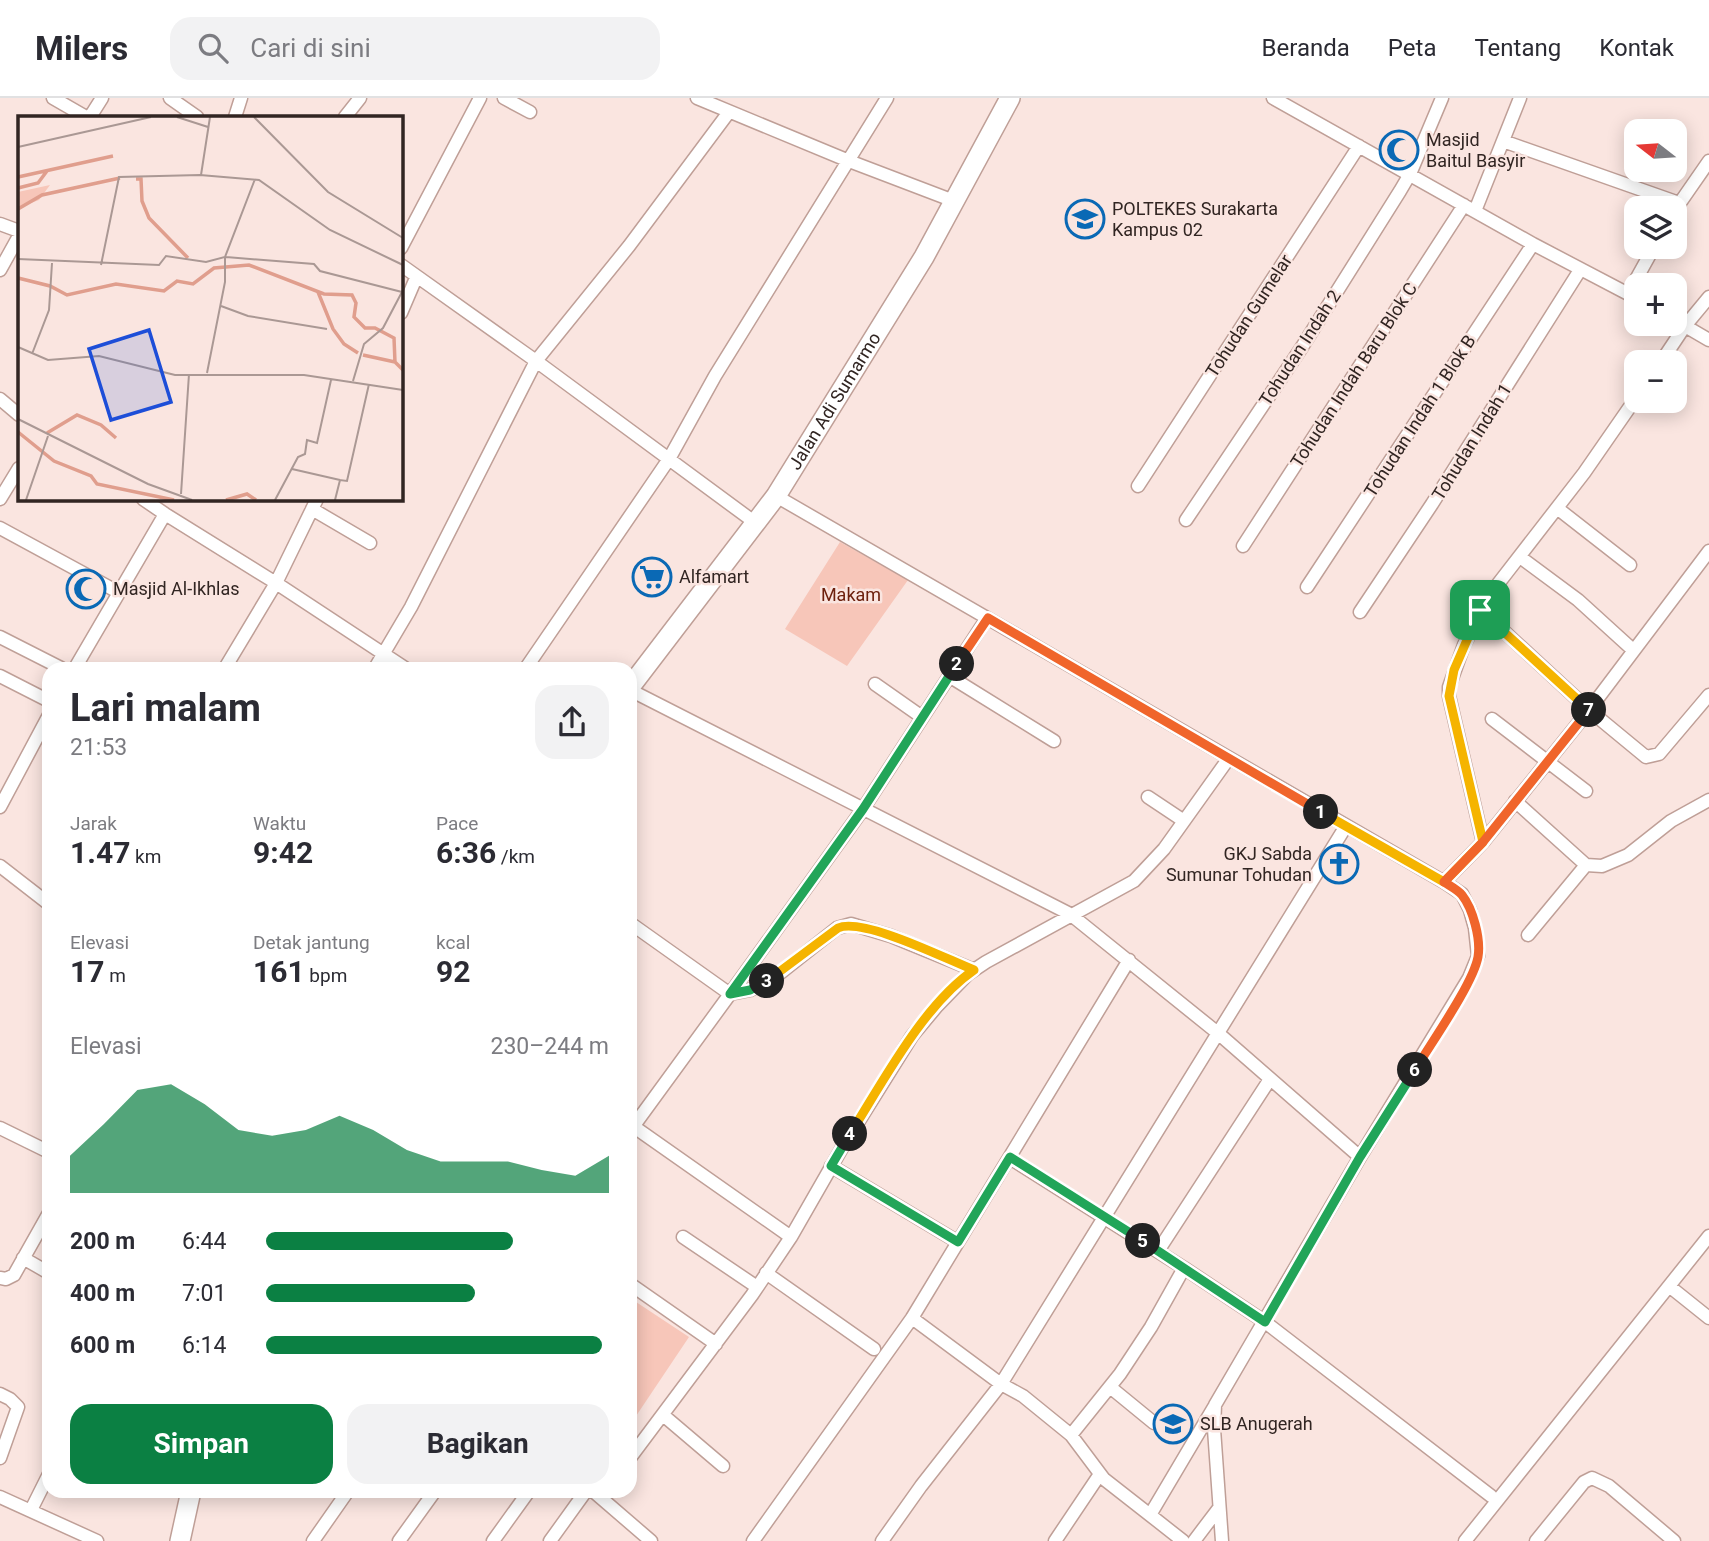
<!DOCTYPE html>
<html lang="id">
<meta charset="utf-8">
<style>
body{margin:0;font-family:Roboto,sans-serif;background:#f2f2f3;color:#2b2b33;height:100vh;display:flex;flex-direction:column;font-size:26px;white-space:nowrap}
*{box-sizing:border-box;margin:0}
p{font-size:23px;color:#7c7c81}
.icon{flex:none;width:38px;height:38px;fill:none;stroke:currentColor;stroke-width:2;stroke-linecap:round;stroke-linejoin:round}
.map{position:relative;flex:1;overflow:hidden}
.panel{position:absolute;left:42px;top:564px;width:595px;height:836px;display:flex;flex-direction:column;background:#fff;border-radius:21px;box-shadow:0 4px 18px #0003}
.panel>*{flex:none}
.needle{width:46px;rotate:287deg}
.tools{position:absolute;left:1624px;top:21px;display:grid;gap:14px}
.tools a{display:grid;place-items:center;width:63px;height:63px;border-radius:14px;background:#fff;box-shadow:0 4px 18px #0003;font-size:35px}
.pin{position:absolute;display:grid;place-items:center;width:60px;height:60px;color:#fff;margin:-30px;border-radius:14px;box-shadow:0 4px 10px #0006}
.km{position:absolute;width:35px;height:35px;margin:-18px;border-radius:50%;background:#222;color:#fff;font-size:19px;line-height:35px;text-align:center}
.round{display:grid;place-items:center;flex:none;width:74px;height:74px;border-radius:21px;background:#f2f2f3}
.summary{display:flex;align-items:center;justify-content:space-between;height:119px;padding:0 28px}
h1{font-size:38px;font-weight:700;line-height:52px}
.figures{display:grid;grid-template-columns:repeat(3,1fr);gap:10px;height:119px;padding:7px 28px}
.figures div{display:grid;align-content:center}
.figures b{font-size:30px;font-weight:700}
.figures small{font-size:19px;font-weight:400}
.figures p{font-size:19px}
.chart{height:196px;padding:14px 28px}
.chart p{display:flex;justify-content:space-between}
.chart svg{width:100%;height:126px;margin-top:7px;fill:#0b8043;opacity:.7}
.cta{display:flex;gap:14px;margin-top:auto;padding:14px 28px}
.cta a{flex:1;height:80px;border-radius:21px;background:#0b8043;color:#fff;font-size:28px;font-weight:700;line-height:80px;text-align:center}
.cta a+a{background:#f2f2f3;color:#2b2b33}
ul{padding:0 28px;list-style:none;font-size:23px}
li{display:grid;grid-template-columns:112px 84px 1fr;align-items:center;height:52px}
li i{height:18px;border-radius:9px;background:#0b8043}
header{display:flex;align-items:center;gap:42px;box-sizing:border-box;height:98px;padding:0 35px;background:#fff;border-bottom:2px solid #e1e1e2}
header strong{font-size:33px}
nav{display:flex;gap:38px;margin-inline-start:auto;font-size:24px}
.search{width:490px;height:63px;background:#f2f2f3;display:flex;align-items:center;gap:18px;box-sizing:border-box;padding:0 24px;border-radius:21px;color:#7c7c81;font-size:26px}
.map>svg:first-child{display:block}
.green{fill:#f7c6b9}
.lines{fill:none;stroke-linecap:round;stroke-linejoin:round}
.minor-casing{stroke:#bf9f97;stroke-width:15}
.secondary-casing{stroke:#bf9f97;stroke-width:22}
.minor{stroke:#fff;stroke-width:12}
.secondary{stroke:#fff;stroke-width:19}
.split-1-casing{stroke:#fff;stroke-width:14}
.split-2-casing{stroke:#fff;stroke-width:14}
.split-3-casing{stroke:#fff;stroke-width:14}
.split-4-casing{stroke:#fff;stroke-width:14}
.split-5-casing{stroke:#fff;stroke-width:14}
.split-6-casing{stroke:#fff;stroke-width:14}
.split-7-casing{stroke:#fff;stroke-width:14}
.split-8-casing{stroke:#fff;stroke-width:14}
.split-1{stroke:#f5b400;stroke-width:9}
.split-2{stroke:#f0652b;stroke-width:9}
.split-3{stroke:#22a559;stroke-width:9}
.split-4{stroke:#f5b400;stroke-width:9}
.split-5{stroke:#22a559;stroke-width:9}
.split-6{stroke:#22a559;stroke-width:9}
.split-7{stroke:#f0652b;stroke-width:9}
.split-8{stroke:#f5b400;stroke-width:9}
.labels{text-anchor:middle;stroke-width:5;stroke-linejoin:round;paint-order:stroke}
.poi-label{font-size:18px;fill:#312522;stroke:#fae5e0;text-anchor:start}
.street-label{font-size:18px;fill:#312522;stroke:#fae5e0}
.park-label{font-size:18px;fill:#6d200d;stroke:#fae5e0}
.inset-river{fill:none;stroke:#e09e8d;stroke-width:3.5}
.inset-road{fill:none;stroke:#aa9894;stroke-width:2}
.view{fill:#1d4ed8;fill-opacity:0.15;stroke:#1d4ed8;stroke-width:3.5}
.inset-edge{fill:none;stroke:#312522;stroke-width:3.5}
</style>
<header>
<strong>Milers</strong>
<div class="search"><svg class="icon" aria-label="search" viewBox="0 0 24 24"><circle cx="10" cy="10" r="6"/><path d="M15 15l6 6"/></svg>Cari di sini</div>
<nav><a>Beranda</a><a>Peta</a><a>Tentang</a><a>Kontak</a></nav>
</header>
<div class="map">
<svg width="1709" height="1443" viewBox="0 0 1709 1443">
<rect width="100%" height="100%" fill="#fae5e0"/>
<path class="green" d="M840,444l68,38 -61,86 -62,-37z
M630,1200l59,39 -59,88z"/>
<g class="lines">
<defs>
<path id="minor" d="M53,0l33,19
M170,0l27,19
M504,0l26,14
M697,0l152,63 105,40
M1273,0l260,146 103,54
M90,19l12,-19
M235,19l6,-19
M345,19l15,-19
M1503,43l176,62
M1675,112l34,-49
M1475,113l45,-113
M0,126l19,7
M401,150l79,-150
M401,167l135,96 221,163
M0,172l19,-34
M1628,196l26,-47
M1709,199l-24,29 24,14
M401,215l15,-35
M1661,264l24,-36 -10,-6
M0,301l19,16
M1138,388l221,-340
M776,398l668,386 18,12 8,16 5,18 3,28 -9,22 -109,179 -145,248 -1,24 8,112
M0,401l19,-31
M143,401l22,15
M1557,410l73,57
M312,411l58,34
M1186,422l116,-173 98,-156 10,-17 32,-76
M0,430l118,64
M1243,448l221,-341
M1520,459l58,43 55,50
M1307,489l226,-343
M1481,512l108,100 57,47 13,-3 50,-59
M1360,514l72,-108 148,-234
M0,539l61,31
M75,570l90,-154 111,69 129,85
M225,570l51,-85 41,-84
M375,570l36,-61 125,-246 93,-115 100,-134
M526,570l143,-209 46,-83 172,-278
M0,578l49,25
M949,578l105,65
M875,586l47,33
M630,592l440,224 149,120 141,123
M1492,621l94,72
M1148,699l36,24
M1515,703l71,64 16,1 26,-11 43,-34 38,-21
M0,709l49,-92
M1483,744l-34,-146v-9l15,-42 27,-52 93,-120 52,-75
M0,768l49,38
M1444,784l39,-40 106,-132 120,-159
M630,825l100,71 133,-185 124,-191
M1528,837l58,-70
M630,1026l161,113
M0,1030l49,24
M630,1033l100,-137 20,-4 24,-12 63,-50 14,-4 40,12 83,34
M1010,1060l174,110 81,54 226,174
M831,1068l127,76
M683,1139l74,50
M1158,1153l112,-172
M23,1160l26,15
M766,1175l108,76
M0,1180l6,1 8,-4 35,-62
M630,1186l86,60
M1669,1188l40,32
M912,1220l89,66 22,12 48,39
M1110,1289l44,36
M0,1296l10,5 8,8 -18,51
M663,1317l60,51
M630,1360l122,-163 39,-58 51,-89 70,-112 25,-30 31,-32 18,-12 148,-81 30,-32 65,-91
M593,1393l58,50
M0,1399l97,44
M31,1412l18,-36
M1150,1417l-46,-36 -33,-44 49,-61 31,-47 33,-59
M313,1443l35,-50
M399,1443l36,-50
M493,1443l36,-50
M550,1443l36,-50
M753,1443l159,-223 217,-358
M882,1443l39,-55 80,-102 345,-558
M1055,1443l45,-67
M1183,1443l-33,-26 64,-108
M1194,1443l25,-33
M1465,1443l244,-305
M1536,1443l48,-59 8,-4 17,8 65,55"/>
<g id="secondary">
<path id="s1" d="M630,589l146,-191 148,-239 86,-159"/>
<path d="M180,1443l11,-50"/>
</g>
</defs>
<use href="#minor" class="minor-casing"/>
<use href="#secondary" class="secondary-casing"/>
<use href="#minor" class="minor"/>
<use href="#secondary" class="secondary"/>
</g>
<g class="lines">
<defs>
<path id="split-1" d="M1321,714l123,70 39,-40 -34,-146 5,-26 26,-60"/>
<path id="split-2" d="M957,566l31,-46 333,194"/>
<path id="split-3" d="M767,883l-17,9 -20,4 133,-185 94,-145"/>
<path id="split-4" d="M767,883l71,-53c25,-11 108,31 136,42 -51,35 -91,112 -124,164"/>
<path id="split-5" d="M850,1036l-19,32 127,76 52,-85 133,84"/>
<path id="split-6" d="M1143,1143l122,81 95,-165 55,-87"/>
<path id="split-7" d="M1415,972c16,-27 58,-86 63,-113 3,-18 -5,-48 -16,-62 -4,-5 -12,-9 -18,-13l39,-40 106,-132"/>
<path id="split-8" d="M1480,512l109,100"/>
</defs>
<use href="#split-1" class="split-1-casing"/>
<use href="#split-2" class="split-2-casing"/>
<use href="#split-3" class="split-3-casing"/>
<use href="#split-4" class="split-4-casing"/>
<use href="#split-5" class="split-5-casing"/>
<use href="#split-6" class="split-6-casing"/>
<use href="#split-7" class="split-7-casing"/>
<use href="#split-8" class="split-8-casing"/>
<use href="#split-1" class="split-1"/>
<use href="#split-2" class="split-2"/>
<use href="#split-3" class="split-3"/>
<use href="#split-4" class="split-4"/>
<use href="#split-5" class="split-5"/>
<use href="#split-6" class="split-6"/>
<use href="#split-7" class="split-7"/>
<use href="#split-8" class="split-8"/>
</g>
<defs>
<symbol id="mosque-ring" viewBox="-11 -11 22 22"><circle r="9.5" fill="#fae5e0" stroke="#0a69b5" stroke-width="1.5"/><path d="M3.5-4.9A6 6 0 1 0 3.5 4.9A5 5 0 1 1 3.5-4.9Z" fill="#0a69b5"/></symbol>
<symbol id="university-ring" viewBox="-11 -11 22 22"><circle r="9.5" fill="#fae5e0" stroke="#0a69b5" stroke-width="1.5"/><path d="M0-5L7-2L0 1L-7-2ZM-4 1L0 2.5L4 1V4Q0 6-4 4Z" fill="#0a69b5"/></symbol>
<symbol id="supermarket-ring" viewBox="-11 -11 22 22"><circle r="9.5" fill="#fae5e0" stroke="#0a69b5" stroke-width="1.5"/><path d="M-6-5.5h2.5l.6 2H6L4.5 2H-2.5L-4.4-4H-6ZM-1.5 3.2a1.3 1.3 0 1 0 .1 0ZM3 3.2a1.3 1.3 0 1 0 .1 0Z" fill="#0a69b5"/></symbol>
<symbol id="church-ring" viewBox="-11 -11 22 22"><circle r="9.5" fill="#fae5e0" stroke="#0a69b5" stroke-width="1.5"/><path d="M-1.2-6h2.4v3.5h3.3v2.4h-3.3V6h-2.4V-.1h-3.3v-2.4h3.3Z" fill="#0a69b5"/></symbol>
<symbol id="school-ring" viewBox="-11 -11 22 22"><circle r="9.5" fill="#fae5e0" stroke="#0a69b5" stroke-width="1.5"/><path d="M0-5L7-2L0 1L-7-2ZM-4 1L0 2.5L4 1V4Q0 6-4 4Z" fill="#0a69b5"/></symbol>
</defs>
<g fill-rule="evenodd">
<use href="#mosque-ring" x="1377" y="30" width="44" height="44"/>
<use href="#university-ring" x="1063" y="99" width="44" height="44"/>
<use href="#supermarket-ring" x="630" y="457" width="44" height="44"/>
<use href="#mosque-ring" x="64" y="469" width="44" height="44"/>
<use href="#church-ring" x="1317" y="744" width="44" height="44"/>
<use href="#school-ring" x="1151" y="1304" width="44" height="44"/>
</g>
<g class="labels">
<g class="poi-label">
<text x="1426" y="48">Masjid<tspan x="1426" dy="21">Baitul Basyir</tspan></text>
<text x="1112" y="117">POLTEKES Surakarta<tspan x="1112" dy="21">Kampus 02</tspan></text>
<text x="679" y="485">Alfamart</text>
<text x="113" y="497">Masjid Al-Ikhlas</text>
<text x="1312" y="762" text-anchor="end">GKJ Sabda<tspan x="1312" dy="21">Sumunar Tohudan</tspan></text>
<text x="1200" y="1332">SLB Anugerah</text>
</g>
<g class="street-label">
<text transform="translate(1249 218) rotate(-57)" y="6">Tohudan Gumelar</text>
<text transform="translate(1300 250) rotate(-57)" y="6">Tohudan Indah 2</text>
<text transform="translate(1354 277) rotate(-57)" y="6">Tohudan Indah Baru Blok C</text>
<text dy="6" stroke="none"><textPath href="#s1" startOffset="352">Jalan Adi Sumarmo</textPath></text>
<text transform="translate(1420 318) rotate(-57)" y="6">Tohudan Indah 1 Blok B</text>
<text transform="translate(1472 344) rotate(-58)" y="6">Tohudan Indah 1</text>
</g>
<g class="park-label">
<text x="851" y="503">Makam</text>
</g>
</g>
<g transform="translate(18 18)">
<rect width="385" height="385" fill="#fae5e0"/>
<path d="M32,69l-11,15 -21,8v-16z" fill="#f7c6b9"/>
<path class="inset-river" d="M0,61l95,-21M118,63h5l1,22 7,17 39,40M0,72l20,-5 9,-12M0,93l24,-14 78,-17M0,162l32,8 17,9 49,-11 48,7 13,-10 16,3 21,-16 35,-3 75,29 28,1 4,8 -2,14 11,11h10l19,10 1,24 8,8M300,176l15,37 11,15 14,9M345,239l32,7M0,316l36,29 37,15 6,8 77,16M29,317l30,-18 24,10 15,13M208,384l21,-6 9,6"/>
<path class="inset-road" d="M159,1l31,10M236,1l74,75 75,46M0,31l133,-30M183,59l9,-58M208,141l88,7 6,7 82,21M0,143l141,6 7,-9 40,6 19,-5 30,-78M83,149l18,-88 81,-2 59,5 71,50 73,35M203,190l27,10 79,13M0,231l30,13 51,-4 76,19h129l99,15M14,238l17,-44 3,-47M189,257l18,-91v-25M335,265l11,-37 19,-16 20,-38M0,303l130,65 44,16M274,353l48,11M163,378l8,-120M8,384l22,-64M257,384l23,-43 7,-3 2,-14 10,3 14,-63M317,384l5,-20 7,1 22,-97"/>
<path class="view" d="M131,214l22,72 -60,18 -22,-71z"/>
<rect width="385" height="385" class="inset-edge"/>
</g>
</svg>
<div class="tools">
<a><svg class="needle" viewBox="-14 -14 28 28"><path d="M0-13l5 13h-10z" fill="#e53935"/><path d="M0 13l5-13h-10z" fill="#7c7c81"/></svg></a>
<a><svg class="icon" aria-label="layers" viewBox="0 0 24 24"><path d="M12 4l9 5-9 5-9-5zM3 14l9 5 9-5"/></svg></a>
<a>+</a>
<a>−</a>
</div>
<div class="pin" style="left:1480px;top:512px;background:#1e9e55"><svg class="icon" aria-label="arrive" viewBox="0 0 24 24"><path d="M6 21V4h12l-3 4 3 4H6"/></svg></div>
<b class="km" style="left:1321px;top:714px">1</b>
<b class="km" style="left:957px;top:566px">2</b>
<b class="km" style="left:767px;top:883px">3</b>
<b class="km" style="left:850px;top:1036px">4</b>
<b class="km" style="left:1143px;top:1143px">5</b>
<b class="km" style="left:1415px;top:972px">6</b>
<b class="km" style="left:1589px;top:612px">7</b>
<section class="panel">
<div class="summary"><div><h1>Lari malam</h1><p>21:53</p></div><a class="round"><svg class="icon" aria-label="share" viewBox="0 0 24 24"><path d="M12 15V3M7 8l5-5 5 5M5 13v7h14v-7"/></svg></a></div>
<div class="figures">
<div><p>Jarak</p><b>1.47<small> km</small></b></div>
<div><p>Waktu</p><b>9:42</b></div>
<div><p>Pace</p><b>6:36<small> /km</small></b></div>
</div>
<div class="figures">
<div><p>Elevasi</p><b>17<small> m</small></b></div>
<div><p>Detak jantung</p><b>161<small> bpm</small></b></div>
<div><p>kcal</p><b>92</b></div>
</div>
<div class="chart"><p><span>Elevasi</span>230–244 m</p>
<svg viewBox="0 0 160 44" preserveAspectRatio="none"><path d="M0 44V31L10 20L20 8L30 6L40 13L50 22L60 24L70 22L80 17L90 22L100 29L110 33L120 33L130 33L140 36L150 38L160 31V44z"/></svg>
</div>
<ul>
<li><b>200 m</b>6:44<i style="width:72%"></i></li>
<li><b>400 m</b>7:01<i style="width:61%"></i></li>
<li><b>600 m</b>6:14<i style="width:98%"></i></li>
</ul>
<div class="cta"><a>Simpan</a><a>Bagikan</a></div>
</section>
</div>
